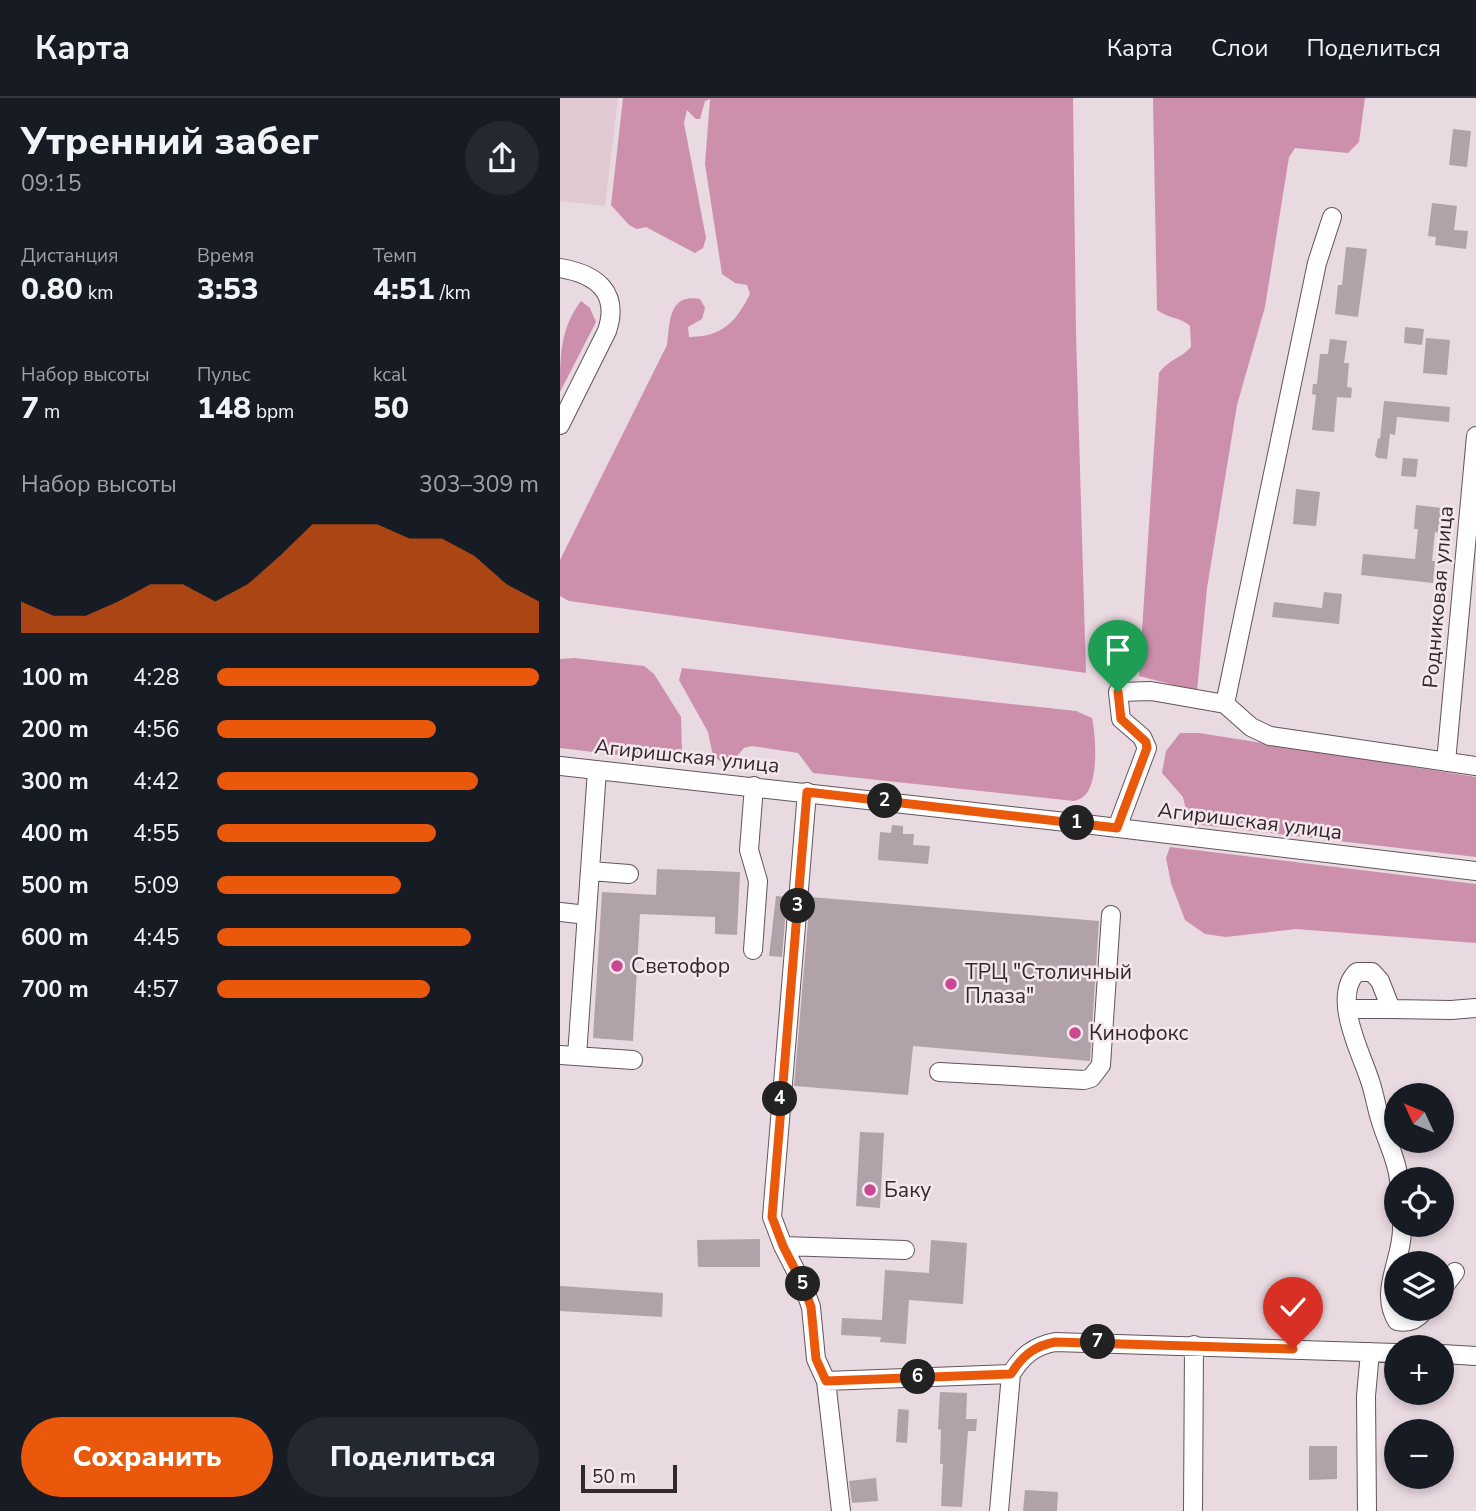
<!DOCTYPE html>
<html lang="ru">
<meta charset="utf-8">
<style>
body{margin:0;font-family:"Nunito Sans",sans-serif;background:#242831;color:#f1f3f6;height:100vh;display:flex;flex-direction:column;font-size:26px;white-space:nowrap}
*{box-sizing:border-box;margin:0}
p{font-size:23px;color:#9ea1a6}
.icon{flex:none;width:38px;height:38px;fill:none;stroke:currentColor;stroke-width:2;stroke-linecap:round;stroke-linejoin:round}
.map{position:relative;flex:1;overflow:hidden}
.panel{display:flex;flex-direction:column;background:#171b24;width:560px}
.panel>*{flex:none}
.needle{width:46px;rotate:314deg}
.controls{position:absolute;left:824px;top:985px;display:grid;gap:14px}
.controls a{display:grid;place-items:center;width:70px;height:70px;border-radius:50%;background:#171b24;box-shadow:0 4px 10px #0003;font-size:35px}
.scale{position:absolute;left:21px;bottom:18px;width:96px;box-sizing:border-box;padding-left:7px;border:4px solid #2f292c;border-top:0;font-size:19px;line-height:24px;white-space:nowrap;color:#2f292c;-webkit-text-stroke:5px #f6e7ed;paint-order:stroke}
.pin{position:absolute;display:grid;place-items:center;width:60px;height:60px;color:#fff;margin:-72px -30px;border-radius:50% 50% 50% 0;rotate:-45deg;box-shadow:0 0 7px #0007}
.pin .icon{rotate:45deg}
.km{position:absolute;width:35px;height:35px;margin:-18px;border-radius:50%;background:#222;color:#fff;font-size:19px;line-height:35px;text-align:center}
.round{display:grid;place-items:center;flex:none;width:74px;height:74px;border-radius:37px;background:#242831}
.head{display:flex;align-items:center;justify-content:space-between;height:119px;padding:0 21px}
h1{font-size:38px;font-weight:800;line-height:52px}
.figures{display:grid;grid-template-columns:repeat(3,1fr);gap:10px;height:119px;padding:7px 21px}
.figures div{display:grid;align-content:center}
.figures b{font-size:30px;font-weight:800}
.figures small{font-size:19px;font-weight:400}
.figures p{font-size:19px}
.chart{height:196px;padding:14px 21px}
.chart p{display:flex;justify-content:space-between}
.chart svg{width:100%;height:126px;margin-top:7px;fill:#ea580c;opacity:.7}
.cta{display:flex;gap:14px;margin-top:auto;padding:14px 21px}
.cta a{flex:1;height:80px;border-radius:42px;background:#ea580c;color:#fff;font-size:28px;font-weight:800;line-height:80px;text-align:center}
.cta a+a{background:#242831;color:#f1f3f6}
ul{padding:0 21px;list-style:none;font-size:23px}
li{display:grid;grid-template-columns:112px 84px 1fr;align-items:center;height:52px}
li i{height:18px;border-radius:9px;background:#ea580c}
header{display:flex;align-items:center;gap:42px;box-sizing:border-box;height:98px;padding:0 35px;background:#171b24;border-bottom:2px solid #363941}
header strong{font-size:33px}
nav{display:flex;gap:38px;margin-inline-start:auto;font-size:24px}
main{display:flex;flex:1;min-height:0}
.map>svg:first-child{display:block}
.built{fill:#e0c9d3}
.forest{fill:#cc90ad}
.building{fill:#b0a2a8}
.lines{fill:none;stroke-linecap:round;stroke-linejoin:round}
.minor-casing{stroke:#62555b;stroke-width:20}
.minor{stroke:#fff;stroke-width:18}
.route-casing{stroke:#fff;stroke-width:14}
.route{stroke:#ea580c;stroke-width:9}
.poi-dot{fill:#c94891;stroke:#f6e7ed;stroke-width:2.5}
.labels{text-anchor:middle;stroke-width:5;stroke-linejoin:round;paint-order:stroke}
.street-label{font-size:21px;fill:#2f292c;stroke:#f6e7ed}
.poi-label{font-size:21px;fill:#2f292c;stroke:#f6e7ed;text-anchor:start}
</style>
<header>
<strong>Карта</strong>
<nav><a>Карта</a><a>Слои</a><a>Поделиться</a></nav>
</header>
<main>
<section class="panel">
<div class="head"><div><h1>Утренний забег</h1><p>09:15</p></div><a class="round"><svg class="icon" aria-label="share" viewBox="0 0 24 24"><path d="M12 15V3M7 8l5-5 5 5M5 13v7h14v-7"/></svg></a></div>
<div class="figures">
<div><p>Дистанция</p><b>0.80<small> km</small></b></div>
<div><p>Время</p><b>3:53</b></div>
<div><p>Темп</p><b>4:51<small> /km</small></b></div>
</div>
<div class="figures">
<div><p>Набор высоты</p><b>7<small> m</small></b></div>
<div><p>Пульс</p><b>148<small> bpm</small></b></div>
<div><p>kcal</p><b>50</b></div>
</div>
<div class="chart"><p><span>Набор высоты</span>303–309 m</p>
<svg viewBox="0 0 160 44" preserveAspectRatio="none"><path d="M0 44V33L10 38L20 38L30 33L40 27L50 27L60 33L70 27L80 17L90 6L100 6L110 6L120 11L130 11L140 17L150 27L160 33V44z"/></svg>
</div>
<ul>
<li><b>100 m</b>4:28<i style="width:100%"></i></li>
<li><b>200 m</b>4:56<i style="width:68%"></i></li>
<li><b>300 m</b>4:42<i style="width:81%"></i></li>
<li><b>400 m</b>4:55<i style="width:68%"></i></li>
<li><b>500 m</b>5:09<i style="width:57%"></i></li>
<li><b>600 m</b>4:45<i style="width:79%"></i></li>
<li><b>700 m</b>4:57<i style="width:66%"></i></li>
</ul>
<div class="cta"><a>Сохранить</a><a>Поделиться</a></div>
</section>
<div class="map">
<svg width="916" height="1413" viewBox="0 0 916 1413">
<rect width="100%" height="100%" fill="#e9d9e0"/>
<path class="built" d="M0,0h58l-13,108 -45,-5z"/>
<path class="forest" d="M63,0h450l3,236 10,339 -517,-72 -9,-5v-36l107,-215c3,-22 1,-52 33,-46l5,9 -3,11 -14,8 1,10c33,0 47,-15 61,-43l-3,-9 -12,-2 -13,-9 -17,-110 5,-65 -5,2 -5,18h-4l-9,-9 -3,13 22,115 -3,10 -8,5 -49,-26 -9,2 -8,-4 -18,-20z
M593,0h212l-6,44 -11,11 -53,-5 -6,9 -24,150 -28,98 -30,183 -10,103 -58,-15 20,-303c10,-14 21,-14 32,-26l-1,-21c-10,-9 -23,-8 -33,-16z
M21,203l9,7 6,14 -36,70c0,-36 0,-63 21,-91z
M15,560l69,8 10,8 27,43 1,35 -13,9 -109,-13v-89z
M122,570l394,43 16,7c4,18 7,65 -8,78 -3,3 -7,4 -10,5l-261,-28 -15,-20 -46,-7 -8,2 -13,15h-8l-10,-7 -5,-24 -29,-52z
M620,635h19l277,44v80l-283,-33 -5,-6 -5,-21 -21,-24 4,-22z
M610,749l306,37v59l-180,-14 -70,8 -21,-3 -20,-14 -14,-37 -5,-25z"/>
<path class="building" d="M893,31l18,2 -4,36 -18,-2z
M872,105l25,3 -3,24 14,1 -2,18 -31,-4 1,-8 -8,-1z
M786,149l21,2 -9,68 -23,-3 3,-29h4z
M845,229l19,2 -2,16 -18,-2z
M866,240l24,2 -3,35 -24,-2z
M770,241l17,2 -3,22h5l-2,24 5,1 -1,10 -14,-1 -3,35 -22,-2 4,-35 -4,-1 1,-10h4l3,-30h8z
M824,303l66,6 -1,15 -52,-5 -2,18 -5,-1 -3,25 -9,-1 -3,-2 3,-18 2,1z
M843,360l15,1 -2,18 -15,-1z
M736,391l24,3 -4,34 -23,-2z
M856,407l26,3 -3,25 -4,-1 -3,29h3l-2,22 -72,-8 2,-21 52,5 3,-30h-4z
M764,494l18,2 -3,30 -67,-7 2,-15 48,6z
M332,727l11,1v8h11l-1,11 17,1 -2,18 -50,-4 2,-28 11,1z
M97,771l83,3 -3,63 -22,-1v-17l-75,-3 -7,127 -40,-3 9,-146 54,3z
M216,798l11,1 -5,60 -13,-1z
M250,799l289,24 -9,140 -177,-15 -5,49 -114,-9z
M300,1034l24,1 -4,75 -24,-2z
M200,1141v28h-62l-1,-27z
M371,1142l36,3 -4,61 -54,-4 -3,44 -26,-2 1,-5 -40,-2 1,-17 40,2 3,-50 44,3z
M0,1188l103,7 -1,24 -102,-6z
M380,1294l27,1 -1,26h11l-1,12h-8l-6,76 -21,-1 2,-42h-3l1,-34 -3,-1z
M338,1311l11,1 -2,33 -11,-1z
M749,1348h28v33l-28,1z
M316,1380l2,23 -26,2 -3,-22z
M465,1392l33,2 -1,19h-34z"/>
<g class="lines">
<defs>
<path id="minor" d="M0,170c36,6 60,24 47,63l-47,94
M665,606l92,-441 15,-46
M886,664l30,-326
M0,668l533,59 383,46
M247,694l-35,425 11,29 122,4
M557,730l30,-80 -5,-11 -21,-18 -3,-27 33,-1 74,13 26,23 19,9 206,30
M30,773l39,3
M0,814l27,3
M193,852l5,-69 -9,-31 5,-64
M787,911h44
M0,957l73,5
M17,958l20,-286
M379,974l145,8 7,-2 10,-13 10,-150
M839,1082c-2,-21 -12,-38 -18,-58 -5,-15 -7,-32 -13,-47 -9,-26 -36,-79 -11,-103h15l8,9 11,28 60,1 25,-2
M842,1127c2,33 -24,65 -5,96 13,3 20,-2 29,-12
M223,1148l20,39 8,22 5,52 10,22 15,130
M882,1191l13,-17
M882,1256l34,2
M266,1283l185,-7c11,-18 23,-28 44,-32l341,11
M439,1413l12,-137
M633,1413l1,-166
M807,1413l-1,-115 4,-44"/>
</defs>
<use href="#minor" class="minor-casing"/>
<use href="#minor" class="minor"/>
</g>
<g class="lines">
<defs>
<path id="route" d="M558,594l3,27 25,23 1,6 -30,80 -310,-36 -35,425 11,29 20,39 8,22 5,52 10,22 185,-7c11,-18 23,-28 44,-32l238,7"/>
</defs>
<use href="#route" class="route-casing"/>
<use href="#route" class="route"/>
</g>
<g class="poi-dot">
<circle cx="57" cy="868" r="7"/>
<circle cx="391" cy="886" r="7"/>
<circle cx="515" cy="935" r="7"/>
<circle cx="310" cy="1092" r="7"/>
</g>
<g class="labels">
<g class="street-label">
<text transform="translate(878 499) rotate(-85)" y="7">Родниковая улица</text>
<text transform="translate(127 658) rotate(6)" y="7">Агиришская улица</text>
<text transform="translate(690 723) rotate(7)" y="7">Агиришская улица</text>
</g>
<g class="poi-label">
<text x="71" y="875">Светофор</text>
<text x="405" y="881">ТРЦ "Столичный<tspan x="405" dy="24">Плаза"</tspan></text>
<text x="529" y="942">Кинофокс</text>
<text x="324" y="1099">Баку</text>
</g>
</g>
</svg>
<div class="controls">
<a><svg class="needle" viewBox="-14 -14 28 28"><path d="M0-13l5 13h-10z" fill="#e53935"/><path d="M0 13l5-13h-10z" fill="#9ea1a6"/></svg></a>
<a><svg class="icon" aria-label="locate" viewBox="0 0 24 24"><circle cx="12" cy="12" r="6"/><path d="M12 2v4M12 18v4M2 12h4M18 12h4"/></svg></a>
<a><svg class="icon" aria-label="layers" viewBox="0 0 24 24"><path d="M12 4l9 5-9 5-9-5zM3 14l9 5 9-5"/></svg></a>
<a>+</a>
<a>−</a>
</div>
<div class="scale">50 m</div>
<div class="pin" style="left:558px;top:594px;background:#1e9e55"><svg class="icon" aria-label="arrive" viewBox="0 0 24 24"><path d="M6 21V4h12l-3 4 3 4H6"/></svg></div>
<div class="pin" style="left:733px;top:1251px;background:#d93025"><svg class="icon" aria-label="check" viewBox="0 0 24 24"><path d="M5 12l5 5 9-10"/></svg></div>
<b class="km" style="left:517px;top:725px">1</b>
<b class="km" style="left:325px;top:703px">2</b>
<b class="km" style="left:238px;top:808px">3</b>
<b class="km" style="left:220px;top:1001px">4</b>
<b class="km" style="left:243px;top:1186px">5</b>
<b class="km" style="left:358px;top:1279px">6</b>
<b class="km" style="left:538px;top:1244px">7</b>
</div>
</main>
